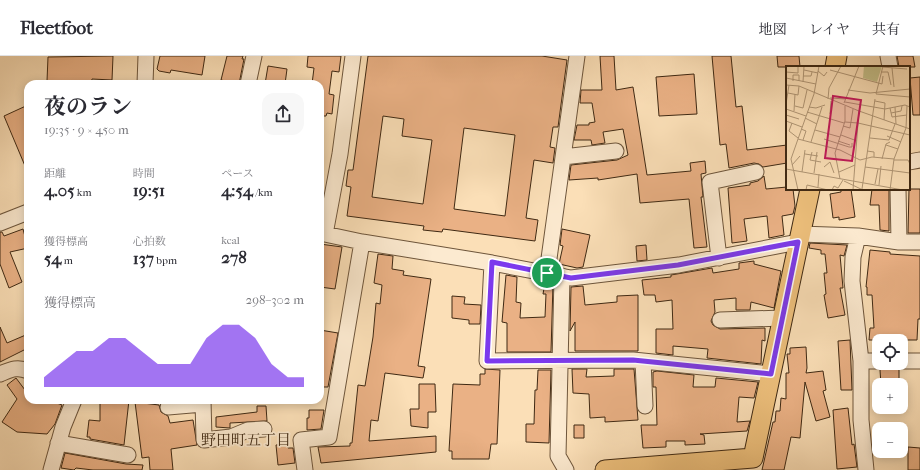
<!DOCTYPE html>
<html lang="ja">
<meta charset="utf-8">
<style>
body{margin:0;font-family:"IM FELL French Canon","Noto Serif JP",serif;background:#f7f7f7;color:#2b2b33;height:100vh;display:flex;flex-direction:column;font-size:15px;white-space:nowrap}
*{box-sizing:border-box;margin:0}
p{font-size:13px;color:#7c7c81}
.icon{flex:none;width:22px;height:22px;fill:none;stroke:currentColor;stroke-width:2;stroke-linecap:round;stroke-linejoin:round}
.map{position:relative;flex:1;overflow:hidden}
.side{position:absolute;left:24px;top:24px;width:300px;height:324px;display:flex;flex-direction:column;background:#fff;border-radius:12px;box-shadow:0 2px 10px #0003}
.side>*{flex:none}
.tools{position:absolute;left:872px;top:278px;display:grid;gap:8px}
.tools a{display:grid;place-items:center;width:36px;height:36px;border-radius:8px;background:#fff;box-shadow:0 2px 10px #0003;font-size:20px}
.pin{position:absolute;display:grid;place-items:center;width:34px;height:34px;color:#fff;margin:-17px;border:2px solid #fff;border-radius:50%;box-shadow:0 1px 4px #0007}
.round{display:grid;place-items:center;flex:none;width:42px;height:42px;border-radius:12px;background:#f7f7f7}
.summary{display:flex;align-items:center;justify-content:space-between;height:68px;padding:0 20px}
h1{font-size:22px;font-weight:700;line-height:30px}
.metrics{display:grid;grid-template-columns:repeat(3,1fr);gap:6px;height:68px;padding:4px 20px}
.metrics div{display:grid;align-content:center}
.metrics b{font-size:17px;font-weight:700}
.metrics small{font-size:11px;font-weight:400}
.metrics p{font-size:11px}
.chart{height:112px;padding:8px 20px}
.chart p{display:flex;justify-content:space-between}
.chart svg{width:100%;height:72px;margin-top:4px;fill:#7c3aed;opacity:.7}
header{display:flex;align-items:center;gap:24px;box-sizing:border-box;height:56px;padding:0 20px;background:#fff;border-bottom:1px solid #e1e1e2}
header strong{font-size:19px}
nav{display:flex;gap:22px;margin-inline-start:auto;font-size:14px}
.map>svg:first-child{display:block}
.building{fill:#eab185;stroke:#3f2913;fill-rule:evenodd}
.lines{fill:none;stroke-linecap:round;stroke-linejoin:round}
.minor-casing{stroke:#6e563c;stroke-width:17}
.major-casing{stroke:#3f2913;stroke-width:21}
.minor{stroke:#fcead0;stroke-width:15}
.major{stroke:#eec07c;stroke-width:19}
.route-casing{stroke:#fff;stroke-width:8}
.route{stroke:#7c3aed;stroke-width:5}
.labels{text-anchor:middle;stroke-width:3.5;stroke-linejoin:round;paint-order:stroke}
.neighbourhood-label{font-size:15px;fill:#3f2913;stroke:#fcead0}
.inset-road{fill:none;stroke:#b09675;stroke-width:1}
.view{fill:#c2185b;fill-opacity:0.15;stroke:#c2185b;stroke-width:2}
.inset-edge{fill:none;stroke:#3f2913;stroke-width:2}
</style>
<header>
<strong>Fleetfoot</strong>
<nav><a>地図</a><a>レイヤ</a><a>共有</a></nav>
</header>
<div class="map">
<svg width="920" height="414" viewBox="0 0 920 414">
<rect width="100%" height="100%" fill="#fbdfb7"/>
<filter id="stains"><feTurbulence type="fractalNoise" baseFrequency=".005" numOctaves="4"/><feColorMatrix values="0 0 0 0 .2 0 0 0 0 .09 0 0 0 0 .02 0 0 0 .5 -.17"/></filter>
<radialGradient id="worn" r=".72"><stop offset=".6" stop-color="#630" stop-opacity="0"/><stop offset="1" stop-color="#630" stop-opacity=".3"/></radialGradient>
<path class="building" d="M113,0l-1,24 -20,-1 -1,5h-37v-2l-7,-1 1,-24z
M160,0h45l-3,19 -31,-5 -1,3 -11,-2 -2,-2z
M227,0h16l-1,3h2l-5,25 -18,-4z
M308,0h33l-2,16 -7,-1 -3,23 5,1 -2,19 -5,-1 -1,3h-6v-32h-8l2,-16 -7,-1z
M368,0h174l25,4 -9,67h-5l-3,20 5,1 -2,15 -19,-3 -8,58 12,2 -3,21 -92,-12 -1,3 -19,-2 1,-4 -77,-10 4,-29 -5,-1 2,-16h5zM383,60l21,3 -2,17 30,4 -9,64 -51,-7zM464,72l51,7 -10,81 -51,-7z
M600,0h14l2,34 17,-3 14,88 44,-4 -1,-8 15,-2 1,12 -5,1 2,23h-2l6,50 -13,1 -5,-49 -49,4 -3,-29 -39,6v-2l-29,2 2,-15 46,-5 11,-5 -5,-26 -20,3 2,11 -13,2 -1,-5h-17l3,-15h12v-2l6,-1 -3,-19h-12l1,-13h21z
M712,0h19l5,51 6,-1 5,44 40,-5v18l-24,4 -4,-3 -5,-1 -25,5 -3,-24 -6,1z
M777,0h22l1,11h-22z
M897,0h16l2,11h-16z
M268,10l19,3 -2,15h-20z
M694,18l3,40 -38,2 -3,-39z
M920,21v38h-7l-3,-37z
M28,49v68l-24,-57z
M764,120l2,13 21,-2v2h6l2,17 -2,8 -11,2 2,19 -15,3 -2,-22 -23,3 3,22 -15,2 -4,-55 22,-3v-2l8,-2z
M841,133h10l4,28 -16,3v-3l-6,1 -3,-24 11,-2z
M872,133h17v42l-9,-1 -1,-25h-9z
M909,133h11v44h-12z
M23,173l5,19 -18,4 12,30 -13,6 -9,-24v-32h2l2,4z
M562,173l28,6 -7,32 -6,1 -18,-4 4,-18 -3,-1z
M810,187l37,2 -3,11 -4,-1 3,33h-3l5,27 -17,3 -4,-23 2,-1 -2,-21h3l-2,-19h-4v-4l-12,-2z
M320,188l22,3 -7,42 -15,-2z
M646,189l1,15 -10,1 -1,-15z
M870,194l20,2v2l30,2v63h-2l-1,21h-48l1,-12h4l-2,-33h-5v-8h-1z
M378,198l15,2 -1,13 12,2 -1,4 28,4 -13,87 7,1 -2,11 -38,-5 -7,48 -7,-1 -2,21 67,-5v16l-115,11 -3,-16 32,-1v-3h2l6,-58 7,1 8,-49 3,-34 4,1 2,-19 -8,-2z
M754,205v3l27,7 -7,37 -23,-6 -1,8h-14v-12l-22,2 1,12 -4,9 2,4 7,4 45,-1v13l-3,-1 -1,24 -54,-6 1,-9 -35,-3v9l-17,-2v-24h17l-1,-29 -16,2 -1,-7h-11l-2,-15 29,-3v-2l41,-7 1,5 26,-4v-6z
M506,219l11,2 -1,25 5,1 -1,15 25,-1 1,-23h-3l2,-11 8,1 -2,68h-44v-29l-5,-1z
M583,230l2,19 32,-3v-6l21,-1v56h-63v-29l-5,9 1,-44z
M452,240l13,1 -1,7 17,1 -1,19h-11v-4l-17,-2z
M0,271l7,16 21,-9v14l-28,14z
M320,274l18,3 -10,54h-8z
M850,284l2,50h-11l-3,-49z
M806,291l1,21 -1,5 17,-2 3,19 -3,1 7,26 -14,4 -11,-39 -5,56 -9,-1 -7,33h-22l11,-48h2l1,-11h4l1,-13 5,1v-26h3l-2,-19h3v-6z
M887,308h6l6,5v16h-18l-1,-15z
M485,313l15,1 -3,74h-6l-2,15h-37v-8h-3l4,-67 27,1v-11h5z
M572,313h15l-1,8 28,-1v-7h20l4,51 -33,2v-5l-15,1 -1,-24 -16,-1z
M538,314h13l-2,73 -23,-1v-18h8l1,-34h2z
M657,315l37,4 -1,12h22l1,-9 42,4 -4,16 -15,-1 -2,25 13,-1 -3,10 -47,3 4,1 1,9 -20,1v-4h-19v6l-23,1 -2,-23h16l-1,-38h-3v-15z
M16,322l12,16v6h21l13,5 -7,19 -8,10 -30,-2 -15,-10 15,-23 -10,-14z
M419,328h16l1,28h-8v16l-17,-2 -1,-17h9z
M100,344h29l-5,45 -34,-6v-2h-3l2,-17 11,1z
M135,346l24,3 2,7 7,4 2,7 23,-3 4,25 -26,4 2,21h-23l-1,-13 -7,1z
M257,350h9l1,15 -37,2v5l-14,-1v-10l41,-5z
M848,352l4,37 2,-1 3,23 -20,2 -4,-59z
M309,354h15l-3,19 -14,1v-12h2z
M574,369h10v13h-10z
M287,388l1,4h5l2,15 -17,2 -2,-20z
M908,391l12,1v22h-12z
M65,397l61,11 17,1 -1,5h-49l-17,-2 -2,2 -13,-2z"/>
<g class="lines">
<defs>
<path id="minor" d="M888,0l2,11
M145,28l1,-28
M248,28l6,-28
M563,101l53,-6
M909,106l11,-2
M898,133l1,53
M0,167l28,-11
M320,177l42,9 130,21 79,15 108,-13 119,-23
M325,178l15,-80 13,-98
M800,178l58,2 41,6h21
M858,180l-5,21 -1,24 9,80v59l5,50
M719,202l-9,-76 46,-10
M492,207l-5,98 146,-1 138,14
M547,217l30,-217
M562,220l-4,180 8,14
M720,264l62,-2
M643,305l2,45
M861,305h18
M901,305h19
M0,318c10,-4 17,-8 28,-3
M203,344l1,40 27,-3 17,-7 16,-1
M168,351l35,-3
M58,387l70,12
M51,414l12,-43 11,-27
M305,414l-4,-30 28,-3 33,-195"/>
<path id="major" d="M835,11l2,-11
M605,414l148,-12 57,-269"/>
</defs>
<use href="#minor" class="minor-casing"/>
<use href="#major" class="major-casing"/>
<use href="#minor" class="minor"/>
<use href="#major" class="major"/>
</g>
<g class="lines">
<defs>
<path id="route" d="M798,186l-27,132 -138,-14 -146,1 5,-99 79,16 107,-13z"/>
</defs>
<use href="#route" class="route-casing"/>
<use href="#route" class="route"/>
</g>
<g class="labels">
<g class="neighbourhood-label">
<text x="246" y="389">野田町五丁目</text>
</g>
</g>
<g transform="translate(786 10)">
<rect width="124" height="124" fill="#fbdfb7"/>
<path d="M78,0h18l-5,16 -14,-4z" fill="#c5c08a"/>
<path class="inset-road" d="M33,0l-5,28 -16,45 42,11 20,10 12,-3 22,2M97,0l-7,28 34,3M96,1l25,2M106,2l2,19M18,4l14,3M44,4l52,14 1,-8M32,5l6,5 3,-4M0,6l12,1v-6M95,6h7l3,13M17,10h8l1,-4M0,12l30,6M7,15v-6h6v6M17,16l1,-16M0,19l13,1 60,25 -1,12M62,24l22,3 40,-4M2,27l10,2 1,-9M44,32l16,1M42,33l1,-11 12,-22M89,35l10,2 -1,17M59,36l40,7 20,-4 5,2M58,37l15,-37M0,38l3,-19M9,40l8,2 4,-18M23,41l7,1 9,-3M109,41l1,17M104,42l2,9 15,-2M0,43l20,7M8,45l1,-17M73,45l51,18M21,46l37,11M105,47l10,-2 1,-5M44,48l1,-13M0,49l13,4M19,52l12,6M0,55l16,6M59,56l13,1 -5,67M6,57l-3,8 9,7M72,57l52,12M57,60l7,2 3,-19M15,63l5,2 -3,9M29,64l25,7M55,69l16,6M101,70l14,6M84,72l19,2 6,-16M38,73l25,8h3v-4M52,75l12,4M25,76l11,-35M100,79l12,4M81,85l7,1v5M26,86l-2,8 11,2M19,88l13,2M96,93l4,-15 4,-2M108,94h14l2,4M6,99l8,-9M38,101l6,-5 4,11M79,101l45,6M0,103l117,21M16,106l3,-22M53,106l16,-7M28,107l3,-21M54,113l-5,-26 10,-32v-15M58,115l19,9M89,118l3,-15M93,119l2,-19M32,121l1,-13M76,123l13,-90M12,124l-7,-31 7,-20M20,124l1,-5 21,5M46,124l2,-4 4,2 5,-8M104,124l4,-31 12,-31 1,-22"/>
<path class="view" d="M47,30l28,4 -9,61 -27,-3z"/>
<rect width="124" height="124" class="inset-edge"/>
</g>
<rect width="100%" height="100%" filter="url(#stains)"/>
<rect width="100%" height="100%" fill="url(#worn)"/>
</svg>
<div class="tools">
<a><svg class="icon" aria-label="locate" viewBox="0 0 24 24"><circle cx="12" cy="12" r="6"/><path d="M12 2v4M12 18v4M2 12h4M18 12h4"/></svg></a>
<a>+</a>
<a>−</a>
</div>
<div class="pin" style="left:547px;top:217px;background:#1e9e55"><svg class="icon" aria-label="arrive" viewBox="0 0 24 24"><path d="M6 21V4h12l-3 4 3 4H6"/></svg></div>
<section class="side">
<div class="summary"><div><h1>夜のラン</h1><p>19:35 · 9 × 450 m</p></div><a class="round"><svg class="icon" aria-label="share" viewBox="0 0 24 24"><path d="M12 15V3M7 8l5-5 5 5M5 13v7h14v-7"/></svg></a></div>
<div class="metrics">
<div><p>距離</p><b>4.05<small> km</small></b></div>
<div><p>時間</p><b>19:51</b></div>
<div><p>ペース</p><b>4:54<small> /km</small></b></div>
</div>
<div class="metrics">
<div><p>獲得標高</p><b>54<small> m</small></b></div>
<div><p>心拍数</p><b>137<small> bpm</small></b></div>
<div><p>kcal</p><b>278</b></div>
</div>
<div class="chart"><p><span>獲得標高</span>298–302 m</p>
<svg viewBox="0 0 160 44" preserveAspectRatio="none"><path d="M0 44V38L10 30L20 22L30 22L40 14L50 14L60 22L70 30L80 30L90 30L100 14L110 6L120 6L130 14L140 30L150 38L160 38V44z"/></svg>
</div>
</section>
</div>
